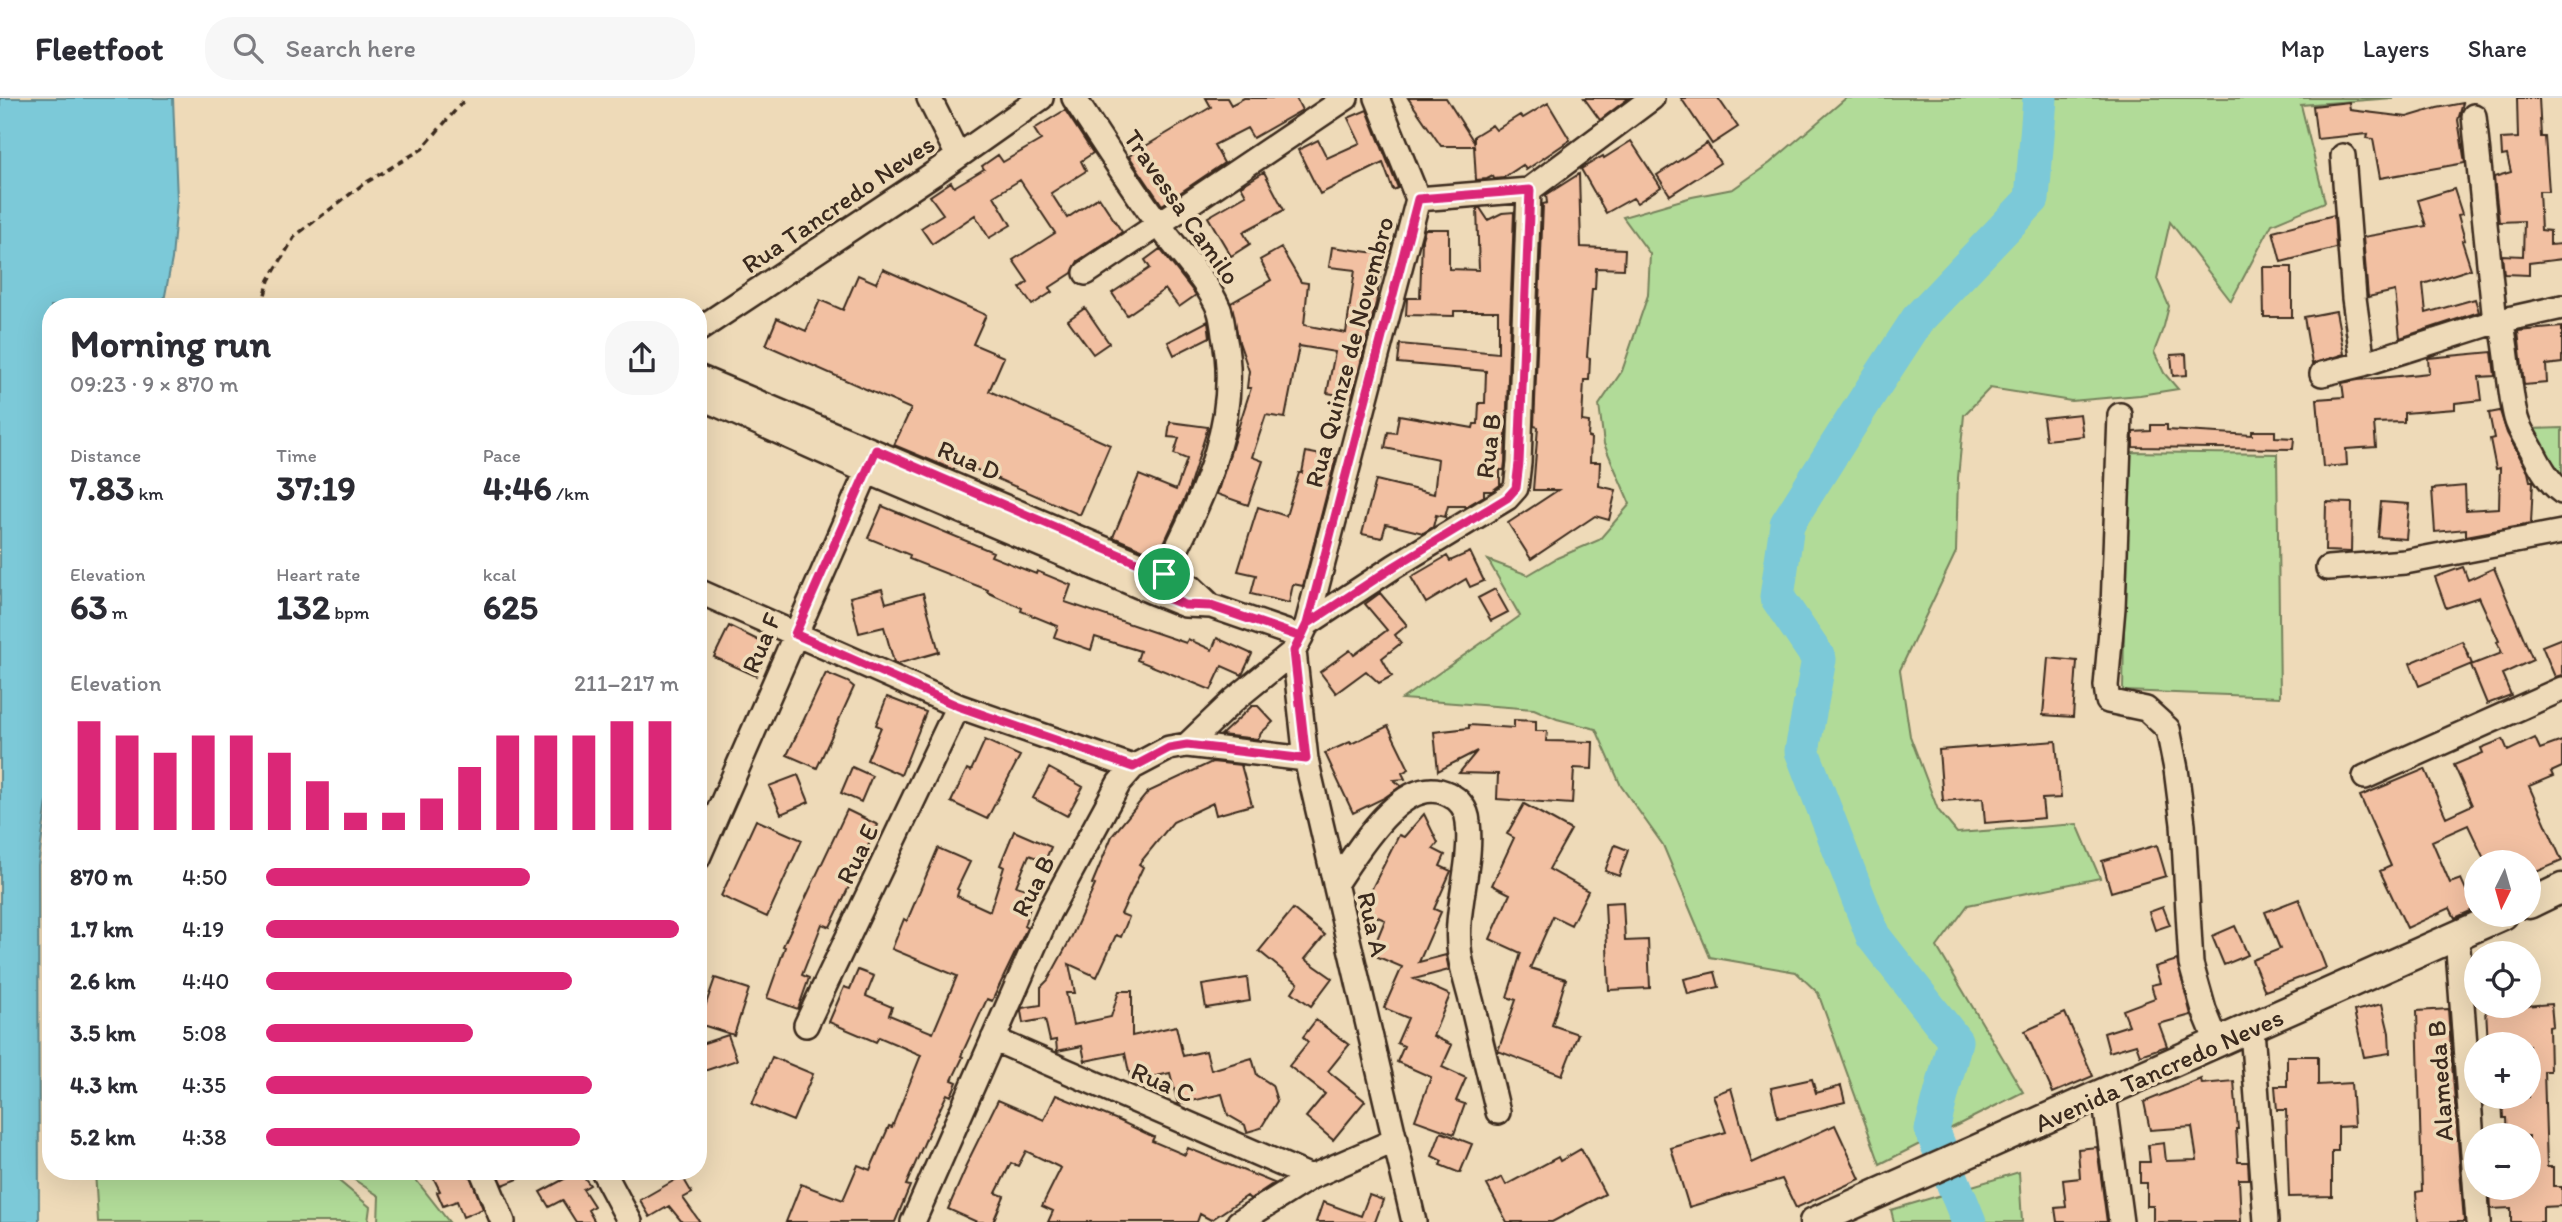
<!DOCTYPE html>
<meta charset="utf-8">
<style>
body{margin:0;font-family:Itim,sans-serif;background:#f7f7f7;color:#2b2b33;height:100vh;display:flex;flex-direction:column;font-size:26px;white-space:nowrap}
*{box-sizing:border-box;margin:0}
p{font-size:23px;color:#7c7c81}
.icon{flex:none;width:38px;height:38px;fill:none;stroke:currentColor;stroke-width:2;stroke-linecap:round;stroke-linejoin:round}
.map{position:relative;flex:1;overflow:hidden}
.side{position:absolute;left:42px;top:200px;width:665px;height:882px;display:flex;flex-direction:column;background:#fff;border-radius:28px;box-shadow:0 7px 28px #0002}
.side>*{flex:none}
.needle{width:46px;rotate:185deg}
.buttons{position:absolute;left:2464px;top:752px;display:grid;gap:14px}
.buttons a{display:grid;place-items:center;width:77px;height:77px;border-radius:50%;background:#fff;box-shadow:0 7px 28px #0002;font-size:35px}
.pin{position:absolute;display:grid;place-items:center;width:60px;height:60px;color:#fff;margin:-30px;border:4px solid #fff;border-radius:50%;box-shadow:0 2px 7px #0007}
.round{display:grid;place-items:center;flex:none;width:74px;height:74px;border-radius:28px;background:#f7f7f7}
.headline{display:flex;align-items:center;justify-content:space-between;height:119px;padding:0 28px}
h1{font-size:38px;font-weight:700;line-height:52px}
.metrics{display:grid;grid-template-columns:repeat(3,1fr);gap:10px;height:119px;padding:7px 28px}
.metrics div{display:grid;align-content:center}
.metrics b{font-size:35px;font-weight:700}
.metrics small{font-size:19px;font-weight:400}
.metrics p{font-size:19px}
.chart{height:196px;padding:14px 28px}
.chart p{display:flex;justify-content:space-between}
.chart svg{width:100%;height:126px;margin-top:7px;stroke:#db2777;stroke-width:6}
ul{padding:0 28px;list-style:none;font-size:23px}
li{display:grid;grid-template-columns:112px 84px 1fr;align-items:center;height:52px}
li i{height:18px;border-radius:9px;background:#db2777}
header{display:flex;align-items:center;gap:42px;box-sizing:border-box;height:98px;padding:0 35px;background:#fff;border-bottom:2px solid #e1e1e2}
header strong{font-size:33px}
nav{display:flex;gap:38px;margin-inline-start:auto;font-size:24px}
.search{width:490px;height:63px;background:#f7f7f7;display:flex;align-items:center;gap:18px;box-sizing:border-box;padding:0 24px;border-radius:28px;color:#7c7c81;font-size:26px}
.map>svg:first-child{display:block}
.green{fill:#b1db98;stroke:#76825b;stroke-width:2}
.water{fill:#7bc9d8;stroke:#61898e;stroke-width:2}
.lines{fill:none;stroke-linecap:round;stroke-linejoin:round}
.river{stroke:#7bc9d8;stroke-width:35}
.building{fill:#f2c0a2;stroke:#3b2a1e;stroke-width:2}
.minor-casing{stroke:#3b2a1e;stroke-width:28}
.tertiary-casing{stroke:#3b2a1e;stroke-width:33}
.path{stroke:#3b2a1e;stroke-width:3.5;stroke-dasharray:7 5;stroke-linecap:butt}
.minor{stroke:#eedab8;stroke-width:23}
.tertiary{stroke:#eedab8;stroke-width:28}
.route-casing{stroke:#fff;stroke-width:14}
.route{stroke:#db2777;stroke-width:9}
.labels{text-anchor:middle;stroke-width:7;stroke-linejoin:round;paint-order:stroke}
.street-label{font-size:26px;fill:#3b2a1e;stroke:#eedab8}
</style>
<header>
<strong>Fleetfoot</strong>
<div class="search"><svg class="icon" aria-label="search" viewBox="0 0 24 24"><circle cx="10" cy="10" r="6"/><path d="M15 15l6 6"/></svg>Search here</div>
<nav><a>Map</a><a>Layers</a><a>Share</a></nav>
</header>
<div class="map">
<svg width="2562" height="1124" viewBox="0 0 2562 1124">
<rect width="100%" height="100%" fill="#eedab8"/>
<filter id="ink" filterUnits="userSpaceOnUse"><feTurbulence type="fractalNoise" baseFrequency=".0143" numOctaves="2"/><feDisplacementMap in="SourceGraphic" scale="14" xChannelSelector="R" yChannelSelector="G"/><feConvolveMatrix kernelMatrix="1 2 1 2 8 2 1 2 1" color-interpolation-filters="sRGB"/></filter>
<g filter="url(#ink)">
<path class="green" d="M1846,0h547l-92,7 24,97 -53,22 -41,77 -61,-79 -13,57 12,27 -5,20 -10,26 10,21 14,16 -38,6 -69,6 -81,-13 -26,27 -6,63 -2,74 -56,118 10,66 28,74 19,23 120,-9 23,54 -132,27 -31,42 86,145 -143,72 -62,-171 -22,-21 -86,-15 -47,-112 -42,-59 -25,-57 -39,-10 -23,-10 -132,-10 118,-83 -32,-56 40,15 29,-17 42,-18 31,-36 -26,-60 -5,-39 23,-34 26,-76 2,-41 -27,-37 69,-20 41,-8 37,-26z
M2562,330v51l-32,-50z
M2127,354l150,2 3,243 -157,-6z
M95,1073h232l43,36 -2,15h-270z
M341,1073h68l40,51h-71l1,-26z
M2019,1074l3,50h-128l-3,-12z"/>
<path class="water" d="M0,0h173l4,102 -5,59 -9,47h-112v468l-13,91 1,357h-39z"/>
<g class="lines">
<path class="river" d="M1969,1124l-37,-92 23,-89 -82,-105 -71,-185 17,-92 -42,-62 10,-73 84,-133 47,-72 114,-120 8,-101"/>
</g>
<path class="building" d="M1206,0h21l4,7 13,-7h52l6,12 -49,28 -6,-10 -33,17 10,18 -62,42 -33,-49 82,-49z
M1408,0h38l28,44v-6l18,-11 4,5 24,-15 3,3 25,-15 22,37 -44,30 -3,-5 -20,13 -9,1 -1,-3 -6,3 -11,1 -2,-34h-33z
M1584,0h45l-29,22z
M1681,0h37l20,29 -26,17z
M2517,0h22l2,39h4l4,54h-10l2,39 9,1v14l12,-1v15l-33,4v12l-25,-1 -2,-19 21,1 1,-35 -25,1 -5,-45 17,-5 -4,-17 -5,1 -1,-17 17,-1z
M2349,4l1,8 57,7 30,-9 26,-5 -5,17 7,43 -85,15 -7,-39 -6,-1 1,-4 -51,5 -4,-33z
M1065,12l28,43 -12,8 5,10 -35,22 16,25 32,-21 23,35 -44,29 -6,12 -23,15 3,4 -20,13 -12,-17 8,-6 -15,-22 42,-27 -35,-53 -26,16 17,29 -22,13 -14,-23 -43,29 -11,-16 22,-14 -13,-18 21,-14 3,5 30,-18 -2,-3 16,-11 5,7 38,-22 -7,-11z
M1367,12l31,78 -5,2 -10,-27 -63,31 -22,-44 20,-10 9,18 33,-15 -12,-25z
M1631,43l30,46 -24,16 -4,-5 -27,15 -25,-44 22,-13 1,2z
M1707,45l13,20 -50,32 -13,-20z
M1264,74l20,38 -41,22 7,12 -19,12 -23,-39 38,-22 -5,-9z
M1579,76l2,73 44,2 -1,20 -28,-1 -1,21h-3l-5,68 3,1 -1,22h-5l-2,41 7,1 -1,15 3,1 -1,24h10l-1,24 17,4 -7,30 -14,-4 -64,43 -23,-36 50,-33h-25l5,-63 -4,-1 9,-222 4,-1 -1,-8z
M2454,91l8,25 -4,1 7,25 -3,1 9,28 -48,15 3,29 49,-14 4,13 -79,26 -5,-47 -27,6 -5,-60 63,-11 -8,-26z
M1477,110h3l8,12 14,-7 12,-1 -9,250 -1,8h-4v15l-8,6h-8v5l-17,10h-19l-3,11 -9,-2 -3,12 -10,6 -37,-9 -4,14 -20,-4 14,-54 58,14 4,-35 -53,-11 3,-16 8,1 3,-18 74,13 1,-4h4l1,-21h6l1,-32 -88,-8 2,-19 98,9v-42h-44v5l-48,-1 1,-17h13l2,-59 3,-10h24v40l30,1z
M2334,117l2,33 -55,14 -8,-31z
M1332,149l52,7 -8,49 -24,94 -25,-4 8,-41 -36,-6 -14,72 -19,-3 -14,42 11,4 -15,44 -31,-11 34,-106h-4l2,-17 -10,-29 -8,-39 40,-23 -11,-20 21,-12 20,34 7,1 -4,42 42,8 9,-63 -26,-3z
M1160,151l36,46 -17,12 -14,-18 -38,26 -15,-22 38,-25 -5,-8z
M2263,169h29v50h-28z
M883,171l103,46 -13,29 31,13 -15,34 121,54 -30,70 -123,-54 -3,9 -60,-25 17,-36 -145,-64 11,-27 29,13 14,-31 23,10 15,-35 18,8z
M1085,210l24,35 -16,11 -25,-34z
M2336,213l8,43 -32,10 -8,-47z
M1208,223l2,16 -36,18 -6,-13z
M2562,229v36l-16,2 1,18 -23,2 -6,-54z
M2492,254l3,24 -16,1 3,23 -27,3v6l-51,4v9l-30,1 2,24 -30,2 1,16 -24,2 -6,-68 27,-2 -2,-14 16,-3 71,-7 -1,-15z
M2186,256l1,21 -14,1 -2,-21z
M2500,313l7,22 21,39 2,9h3l-2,43 -65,12v-7l-31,3 -3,-43 33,-3 1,24 33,-2 1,-40 -4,1 -6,-30 4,-1 -5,-25z
M2080,316l3,22 -37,4 -3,-22z
M1170,324l38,5 -20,64 -30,65 -45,-19 26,-62 37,15 11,-31 -13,-5 5,-16 -11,-1z
M2151,327h16v5l85,5v-4h23v6l19,1 -1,11 -160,-2v-15l18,-1z
M1306,354l30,6 -33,128 -10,-2 -4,19 -38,-9 5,-19 -18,-4 20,-64 28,9 13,-43h3z
M2326,404l26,1 -1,49 -26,-1z
M2381,404l28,2 -3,35 -28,-2z
M882,408l111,46 -2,4 45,18 1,-3 34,14 -6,17 121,41 2,-4 24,11 5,-12 35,16 -10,21 -20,-9 -11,24 -74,-30 3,-9 -45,-14 -4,13 -37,-13 4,-11 -37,-15 1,-3 -35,-16 1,-2 -79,-31 1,-4 -42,-17z
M1470,454l14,29 -14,6 -4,-8 -40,24 -15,-26 36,-21 3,5z
M2463,469l5,13 26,-12 39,92 -31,14 9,21 -24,9 -16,-39 31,-12 -5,-11 2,-1 -20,-44 -33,11 -11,-31z
M882,491l4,14 37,-10 16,59 -42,12 -3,-2 -10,-35 -25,6 -9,-36z
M1495,491l13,23 -17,9 -13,-23z
M1380,495l27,32 -12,10 6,8 -19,15 10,18 -13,7 -13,-12 -30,22 -16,-21 30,-22 4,5 33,-25 -22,-26z
M729,528l41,20 -14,30 -42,-19z
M2562,540v37l-7,2 -13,-31z
M2462,543l10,23 -53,22 -9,-23z
M2048,560l29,3 -4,56 -30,-2z
M826,575l22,9 6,5 -37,81 -30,-13z
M887,599l39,15 -25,63 -34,-15 14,-33 -5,-2z
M1252,608h6l15,16 -12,11 -3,6 -37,-4z
M1514,622l22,1v10h11l-1,10 47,1 -1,27 -18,-1 -2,36 -75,-5 1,-25 -39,-1 18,-22 -39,20 -4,-39 35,-4v-3l45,3z
M1388,628l21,43 -7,4 3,6 -11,1 7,6 -17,12 -31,15 -28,-60 25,-11 1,2z
M2535,640l5,11 22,-8v26l-11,5 2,4 -24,10 33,75 -33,14v-12h-43l-18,-38 -36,16 18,42 11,-4 14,30 -20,9 -5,-10 -43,20 -27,-57 11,-5 -31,-70 65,-27 21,48 26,-12 -18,-40 29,-12 -2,-5 22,-9 5,12z
M985,642l35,16 -33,63 -36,-17 16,-33 4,2z
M2056,643l5,57 -19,1 2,19 -59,5 -2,-25 -40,3 -4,-51z
M1212,664l29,3 11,40 -36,10 -3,-12 -40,19 -34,42 4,3 -22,47 8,3 -8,20 -5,-2 -19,42 -28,-13 6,29h-9l7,32 38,-8 8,-26h13v45l44,-10 7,30 23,-5 5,19 41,-12 5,17 15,10 5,16 -16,27 -14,4 -2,-7 -17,-10 -6,-21 -44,10 -8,-31 -39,9 -6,-29 -40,8 -3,-15 -25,5 -1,-11 -6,1 -5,-22 -22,4 -2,-12 1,-3 19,-3v-18l7,-7 23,-42 24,-53 -3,-1 20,-48 36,-44z
M852,669l20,9 -11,26 -20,-9z
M1049,670l34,19 -16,29 -34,-18z
M798,677l11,27 -28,12 -12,-28z
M1524,706l47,26 -22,39 39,22 -17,34 -18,-9 -23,52 36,11 -14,46 26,9 -16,41 -64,-24 18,-51 -9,-3 14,-44 -31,-14 20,-45 -18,-9 22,-47 -7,-4z
M847,712l31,15 -48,102 -8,-3 -20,51 7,3 -11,31 -31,-11 18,-51 -2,-1z
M1424,716l14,29 -5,6 12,6 -5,11 11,5 -17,38 7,3 -22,50 27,-7 3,15 -35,9 36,16 -17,41 19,9 -10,22 24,11 -10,23 9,3 -11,30 -39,-14 16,-43 -34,-15 7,-16 -7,-3 11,-25 -24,-10 18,-41 -31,-13 14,-34 -24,-10 38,-75 5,2z
M756,722l46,20 -35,77 -46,-21z
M1014,733l37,16 -6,14 -16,-6 -13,31 19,6 -11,34 3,2 -35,73 -5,-2 -26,57 2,1 -11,23 5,2 -6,14 -4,-2 -19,40 -22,51 4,1 -15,36h-109l15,-38 42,16 15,-35 12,5 19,-44 3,1 29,-72 -42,-18 -3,5 -47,-20 15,-35 6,2 8,-19 16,6 -8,20 26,11 -3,8 44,18 24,-57 -65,-27 12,-30 3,2 31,-73 32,14 -13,27 2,1 -2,6 33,15 14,-44 -4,-2z
M1615,747l13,5 -9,26 -14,-5z
M2157,747l9,31 -55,16 -9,-31z
M2299,801l27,69 -61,23 -13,-31 28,-11 -15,-37z
M1623,804l2,39 23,-1 2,48 -41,2 -4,-87z
M2163,809l7,18 -15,5 -6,-18z
M1293,811l32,26 -20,24 27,19 -21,28 -19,-14 6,-9 -39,-32z
M2235,828l13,29 -24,10 -12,-29z
M2177,862l14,55 -32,9 8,22 -27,9 -4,-11 -27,8 -5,-19 25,-8 -6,-15 32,-12 -4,-13 9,-2 -5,-16z
M1715,874l4,15 -31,7 -4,-15z
M715,880l34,11 -15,46 -35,-11z
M1247,880l3,23 -44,7 -4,-23z
M2382,906l7,29 1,20 -26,4 -10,-46z
M2551,906l2,22 -4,1 1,44h-6l3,96h6v20h9v19l-19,1v15h-32v-14l-20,1 -1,-19 39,-2v-52h-22l-1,-18h-3l-1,-21h27v-52h-41l-2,-36z
M2448,911l16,213h-46l-2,-30 6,-1 -5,-180z
M2065,915l28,63 -40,17 -28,-62z
M1316,922l33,25 -21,26 37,30 -32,39 -27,-23 19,-23 -36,-28 19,-24 -5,-5z
M728,937l9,25 -39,13v-28z
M2287,958h31v29l33,-2 3,43 -16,1v24h-6v45l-43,1 -3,-87h-9l-2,-24h12z
M772,959l41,17 -20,47 -41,-17z
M1812,981l4,14 25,-7 4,16 -67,16 -7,-30z
M2201,981l1,5 32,-3 4,48h-2l2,33h10l1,17h-10l2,43h-88v-16h-6v-23h-7v-21h10l-2,-17 16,-2 2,18 31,-1 -5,-33 -42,3 -6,-28z
M1731,990l21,75 83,-38 25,54 -64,29 -14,-29 -93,28 -18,-59 55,-16 -13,-37z
M1056,997l64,26 34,16 -2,4 33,14 3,-7 86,35 -24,16 -3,-3 -36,24 -11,-6 -3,8h-149l5,-11 -11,-5 19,-38 -35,-17 -8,15 -7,-3 -15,30 8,3 -11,26h-16l-29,-13 18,-41 -1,-1 33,-67 46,20z
M1441,1034l31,12 -12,29 -20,-8 2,-4 -10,-5z
M2097,1049l10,75h-50l-2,-14 11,-1 -3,-27 17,-2 -2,-29z
M1581,1051l24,45 -53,28h-45l-20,-37 15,-8 4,8 52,-28 2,4z
M430,1073h38l15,38 -20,8 -6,-16 -14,5 -6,-14 3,-1z
M497,1073h41l-35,14z
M579,1073l11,14 -7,4 11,17 -6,4 7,12h-19l-14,-22 -13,7 -9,-15z
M682,1078l10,17 -9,5 17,24h-18l-13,-16 -19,11 -10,-17z
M1369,1097l14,5 -8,22h-59l7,-20 38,14z"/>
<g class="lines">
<defs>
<path id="minor" d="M929,0l29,58
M1074,0c28,43 56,87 86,128 19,27 46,53 59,83 3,8 4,18 5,26 19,91 -28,173 -66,252
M2474,18l21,206
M2343,58l11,142 9,66
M1418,101l111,-9 123,-92
M1086,175l260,-175
M2501,223c8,32 7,65 15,97 3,12 12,24 17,34 7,14 16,31 29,40
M698,232l235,-156 108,-76
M2322,276l41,-10 132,-42 67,-15
M698,279l466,197 27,13 20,19
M698,298l168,75 289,122 30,12 26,1 90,31
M2120,317l-7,193 -7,78 2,15 38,8 22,20 8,40 7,55 8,140 13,46 14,34
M2328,470l77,-6 157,-30
M698,493l260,115 175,61
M1307,526l111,-425 -41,-101
M1187,647l119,14
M2365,679l197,-88
M698,760l174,-398
M1335,786c20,-29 68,-113 113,-90 11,5 19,15 20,28 5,45 -15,89 -8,134 3,17 9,35 13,52 8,35 17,69 25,104
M2457,838l21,286
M806,927l152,-319
M2252,931l14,193
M993,941l318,138
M2104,997l17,127
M482,1073l21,51
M603,1073l27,51
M913,1124l136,-310 70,-129 14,-16 36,-19 18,-3 47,-45 60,-49
M1239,1124l72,-45 85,-37
M1414,1124l-108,-463 -12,-108 13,-27 88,-58 112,-68 9,-10 3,-25 10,-273"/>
<path id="tertiary" d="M2529,806l33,-16
M1814,1124l689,-307"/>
</defs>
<use href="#minor" class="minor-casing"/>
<use href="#tertiary" class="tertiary-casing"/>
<path class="path" d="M262,208l7,-26 26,-44 67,-51 60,-36 44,-51"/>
<use href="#minor" class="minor"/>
<use href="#tertiary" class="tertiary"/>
</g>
</g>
<g class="lines" filter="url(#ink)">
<defs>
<path id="route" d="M1164,476l-288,-124 -81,184 163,72 175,61 36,-19 18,-3 119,14 -12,-108 13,-27 88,-58 112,-68 9,-10 3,-25 11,-273 -112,9 -111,425 -6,13 -90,-31 -26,-1 -30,-12 9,-19"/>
</defs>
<use href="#route" class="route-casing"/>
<use href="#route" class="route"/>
</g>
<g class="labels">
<g class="street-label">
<text transform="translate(838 106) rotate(-34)" y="9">Rua Tancredo Neves</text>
<text transform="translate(1182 109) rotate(55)" y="9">Travessa Camilo</text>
<text transform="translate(1349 254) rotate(-75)" y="9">Rua Quinze de Novembro</text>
<text transform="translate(1488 348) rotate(-83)" y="9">Rua B</text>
<text transform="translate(969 362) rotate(23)" y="9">Rua D</text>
<text transform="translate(761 545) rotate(-67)" y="9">Rua F</text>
<text transform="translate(857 756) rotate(-64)" y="9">Rua E</text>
<text transform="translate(1033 788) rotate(-63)" y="9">Rua B</text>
<text transform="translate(1373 826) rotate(77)" y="9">Rua A</text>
<text transform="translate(2159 972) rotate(-24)" y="9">Avenida Tancredo Neves</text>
<text transform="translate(2440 983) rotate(-94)" y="9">Alameda B</text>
<text transform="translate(1163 984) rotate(23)" y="9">Rua C</text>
</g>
</g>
</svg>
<div class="buttons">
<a><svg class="needle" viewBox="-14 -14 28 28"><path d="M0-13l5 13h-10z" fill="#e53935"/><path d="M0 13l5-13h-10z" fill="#7c7c81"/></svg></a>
<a><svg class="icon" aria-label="locate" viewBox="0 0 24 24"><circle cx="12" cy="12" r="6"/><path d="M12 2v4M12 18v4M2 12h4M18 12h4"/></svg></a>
<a>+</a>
<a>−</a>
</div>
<div class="pin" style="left:1164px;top:476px;background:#1e9e55"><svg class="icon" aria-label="arrive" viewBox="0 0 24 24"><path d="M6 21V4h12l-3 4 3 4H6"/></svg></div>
<section class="side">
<div class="headline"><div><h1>Morning run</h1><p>09:23 · 9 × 870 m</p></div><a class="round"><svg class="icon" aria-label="share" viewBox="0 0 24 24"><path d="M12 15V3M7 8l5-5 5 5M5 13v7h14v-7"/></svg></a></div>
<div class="metrics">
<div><p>Distance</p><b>7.83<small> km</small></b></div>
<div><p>Time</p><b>37:19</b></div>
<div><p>Pace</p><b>4:46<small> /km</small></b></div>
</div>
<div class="metrics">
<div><p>Elevation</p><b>63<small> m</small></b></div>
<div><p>Heart rate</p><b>132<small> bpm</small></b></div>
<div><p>kcal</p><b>625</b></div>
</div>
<div class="chart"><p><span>Elevation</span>211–217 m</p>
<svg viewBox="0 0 160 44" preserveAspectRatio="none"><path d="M5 44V6M15 44V11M25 44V17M35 44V11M45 44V11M55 44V17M65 44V27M75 44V38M85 44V38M95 44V33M105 44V22M115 44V11M125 44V11M135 44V11M145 44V6M155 44V6"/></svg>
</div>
<ul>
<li><b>870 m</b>4:50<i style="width:64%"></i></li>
<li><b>1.7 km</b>4:19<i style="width:100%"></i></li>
<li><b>2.6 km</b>4:40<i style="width:74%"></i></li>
<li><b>3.5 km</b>5:08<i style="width:50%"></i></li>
<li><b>4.3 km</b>4:35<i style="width:79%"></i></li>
<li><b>5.2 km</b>4:38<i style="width:76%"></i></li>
</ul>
</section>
</div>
